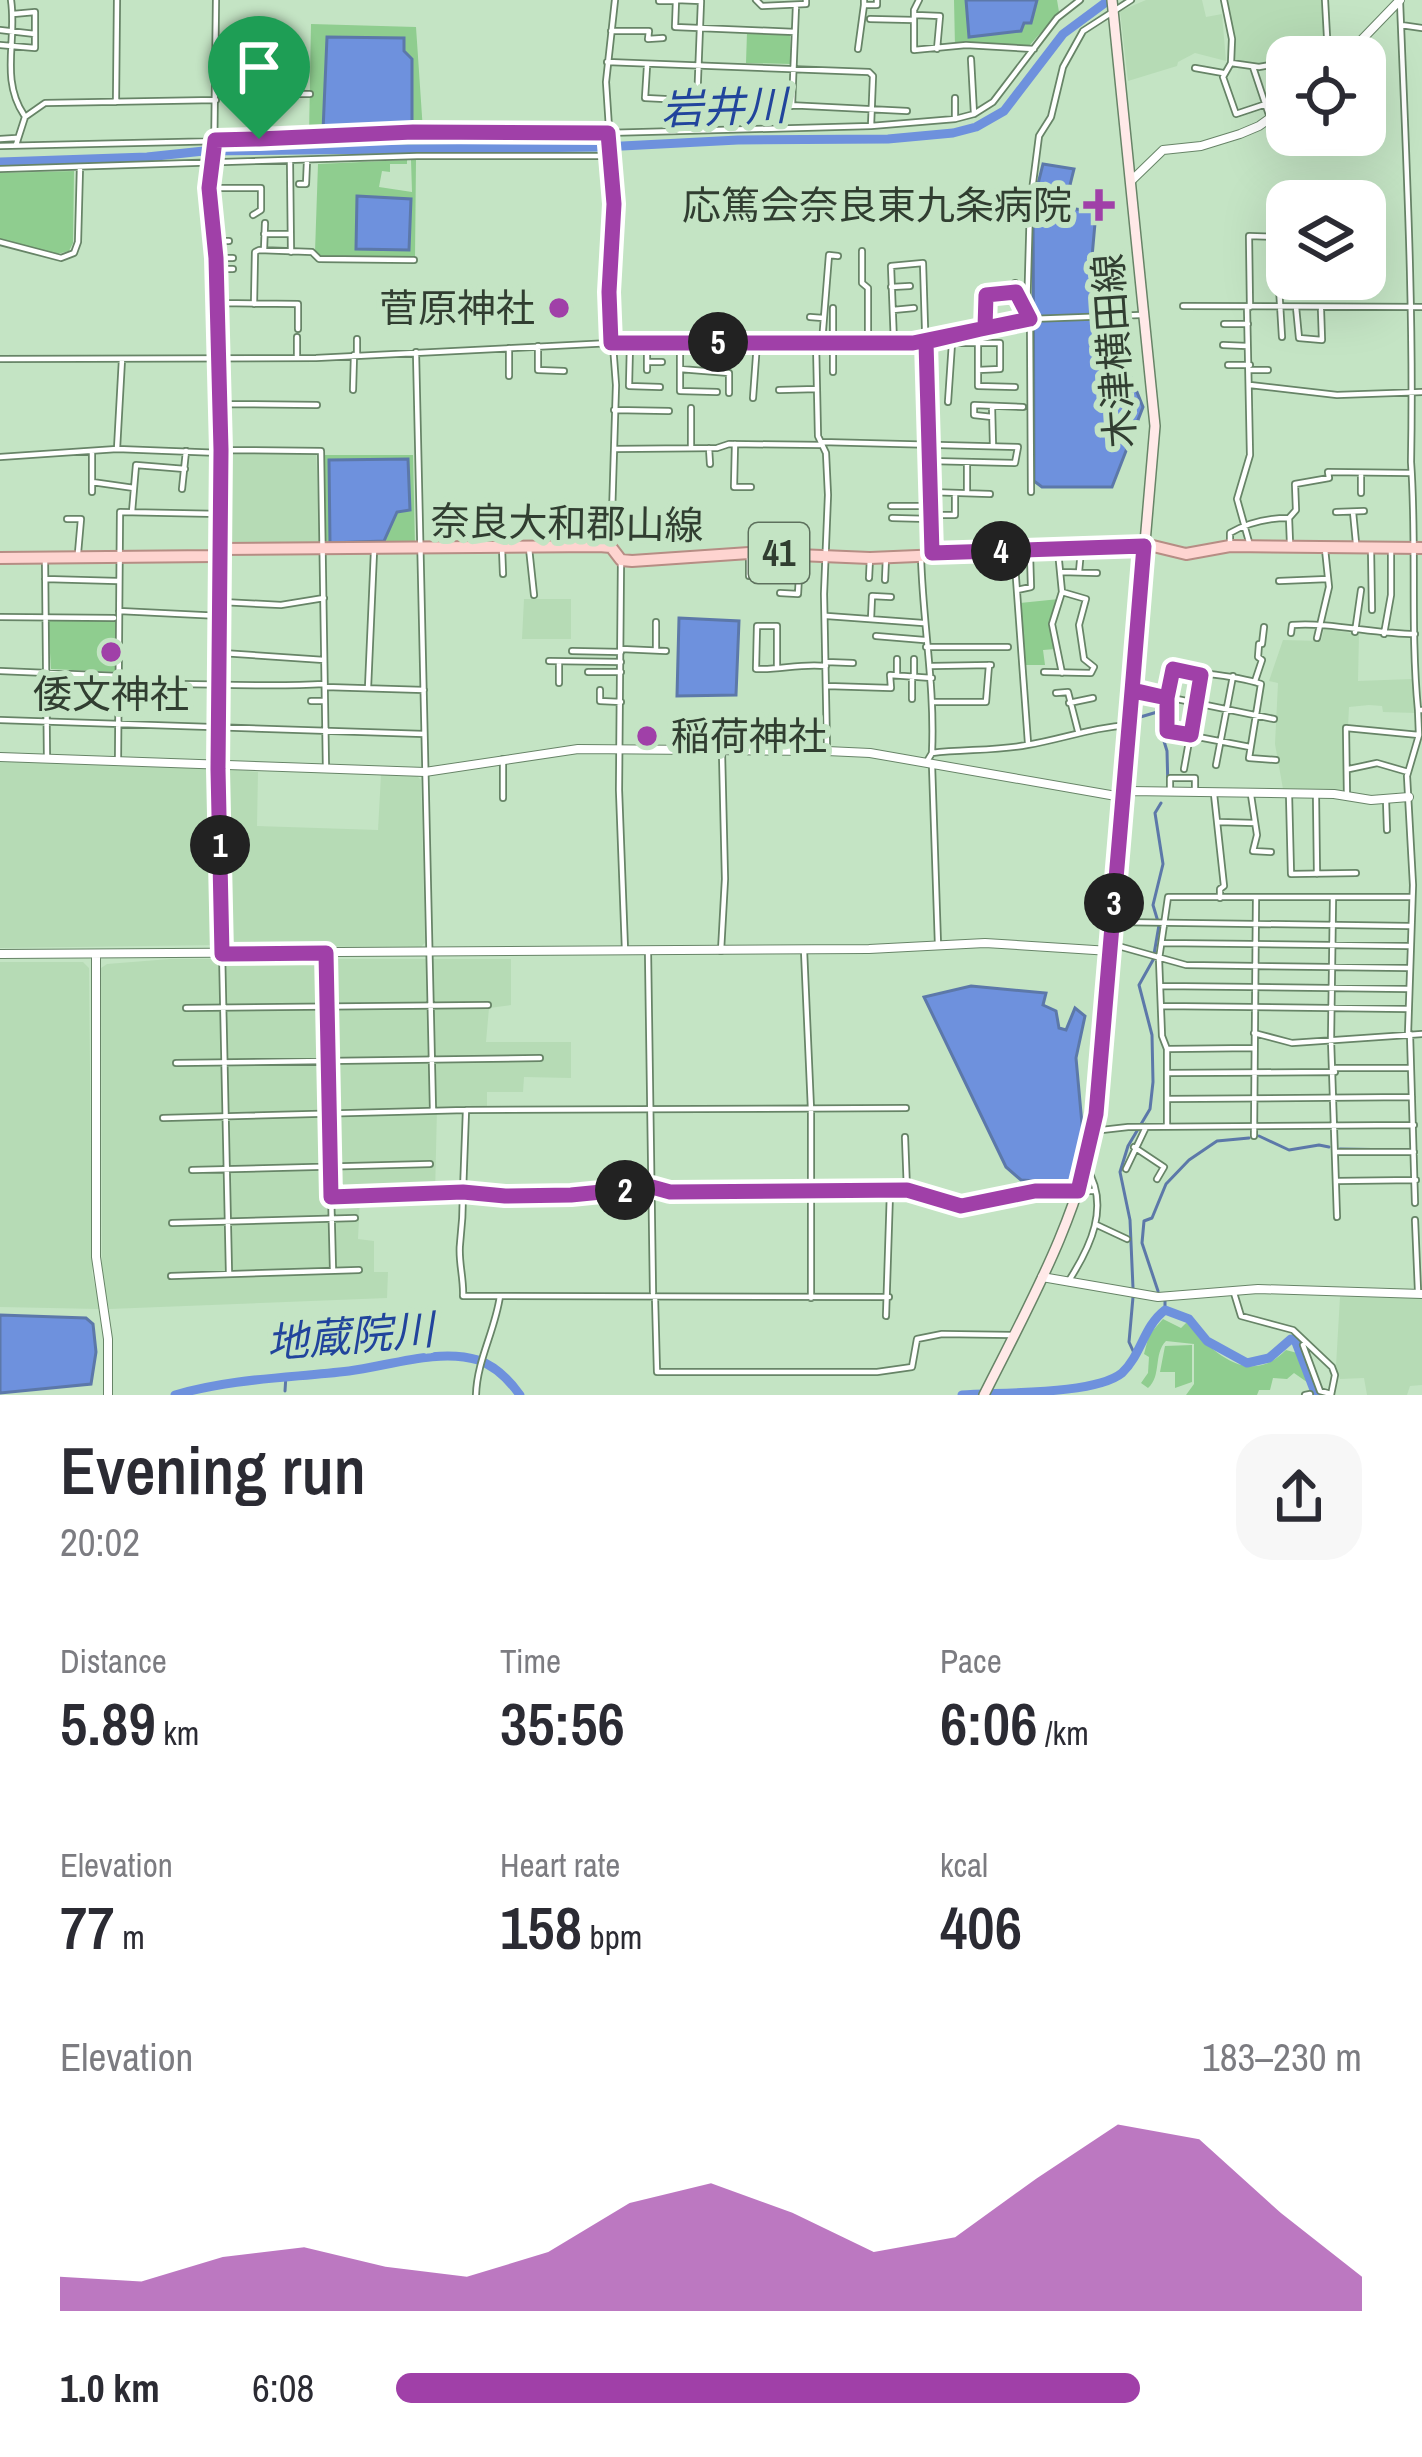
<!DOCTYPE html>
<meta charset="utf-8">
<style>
body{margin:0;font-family:"Archivo Narrow","Noto Sans JP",sans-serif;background:#f7f7f7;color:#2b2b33;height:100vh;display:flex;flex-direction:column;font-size:45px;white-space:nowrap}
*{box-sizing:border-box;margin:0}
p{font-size:39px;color:#7c7c81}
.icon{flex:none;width:66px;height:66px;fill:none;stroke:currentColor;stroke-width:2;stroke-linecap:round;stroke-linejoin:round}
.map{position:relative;height:1395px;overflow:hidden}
.side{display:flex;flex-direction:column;background:#fff;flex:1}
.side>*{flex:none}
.controls{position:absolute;left:1266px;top:36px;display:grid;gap:24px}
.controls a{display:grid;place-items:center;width:120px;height:120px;border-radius:24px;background:#fff;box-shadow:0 12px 48px #0002;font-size:60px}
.pin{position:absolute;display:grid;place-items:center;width:102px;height:102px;color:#fff;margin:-123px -51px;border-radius:50% 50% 50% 0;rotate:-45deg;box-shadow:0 0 12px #0007}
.pin .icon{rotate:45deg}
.km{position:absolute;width:60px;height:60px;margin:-30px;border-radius:50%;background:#222;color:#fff;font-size:33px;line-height:60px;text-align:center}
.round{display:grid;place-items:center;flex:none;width:126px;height:126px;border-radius:36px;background:#f7f7f7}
.head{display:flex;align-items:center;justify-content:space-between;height:204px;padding:0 60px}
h1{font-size:66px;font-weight:600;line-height:90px}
.metrics{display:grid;grid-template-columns:repeat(3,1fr);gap:18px;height:204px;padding:12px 60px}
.metrics div{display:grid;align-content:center}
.metrics b{font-size:60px;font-weight:600}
.metrics small{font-size:33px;font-weight:400}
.metrics p{font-size:33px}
.chart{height:336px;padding:24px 60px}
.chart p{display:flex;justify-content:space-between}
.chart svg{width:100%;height:216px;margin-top:12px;fill:#a040a8;opacity:.7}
ul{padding:0 60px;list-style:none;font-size:39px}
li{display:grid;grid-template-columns:192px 144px 1fr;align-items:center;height:90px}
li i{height:30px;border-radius:15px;background:#a040a8}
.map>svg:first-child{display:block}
.built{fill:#b6dbb5}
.green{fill:#8fcd8f;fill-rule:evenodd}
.water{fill:#6e91dd;stroke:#5c78a9;stroke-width:3}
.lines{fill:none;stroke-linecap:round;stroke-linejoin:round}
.stream{stroke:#5c78a9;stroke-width:3}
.river{stroke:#6e91dd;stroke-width:9}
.minor-casing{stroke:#678467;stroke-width:8}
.tertiary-casing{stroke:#678467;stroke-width:10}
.secondary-casing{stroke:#678467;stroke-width:12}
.primary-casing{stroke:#b68d84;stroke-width:14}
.minor{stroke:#fff;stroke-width:4.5}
.tertiary{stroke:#fff;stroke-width:8}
.secondary{stroke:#ffe9e8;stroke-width:9}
.primary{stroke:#fed4d0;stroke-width:10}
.route-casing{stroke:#fff;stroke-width:24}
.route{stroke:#a040a8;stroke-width:15}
.poi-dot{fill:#a040a8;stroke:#c4e4c4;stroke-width:4.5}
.labels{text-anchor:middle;stroke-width:12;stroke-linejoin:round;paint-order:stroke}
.shield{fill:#c4e4c4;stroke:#5d705d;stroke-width:3}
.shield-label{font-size:36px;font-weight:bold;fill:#313e31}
.poi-label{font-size:39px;fill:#313e31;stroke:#c4e4c4;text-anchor:end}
.street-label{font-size:39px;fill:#313e31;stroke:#c4e4c4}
.water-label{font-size:42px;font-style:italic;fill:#21449c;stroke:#c4e4c4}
</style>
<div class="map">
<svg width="1422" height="1395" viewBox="0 0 1422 1395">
<rect width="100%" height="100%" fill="#c4e4c4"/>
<path class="built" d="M1146,0h56l4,17 16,-3 4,47 -31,-8 -17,9 -1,4 -49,15 -8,-70z
M1226,0h98l2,52 -5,5h-34l-25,7 -28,-2v-23z
M316,453l4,91 -93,-1 -1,-89z
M524,599h47v40h-49z
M1324,629l35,5 -1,47 54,-2 4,34 -33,-1 -1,-6 -13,-1 -20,2 -1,20 -4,1 -1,62 -60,-1 -8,-45 3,-61 -9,-2 14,-41 38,1z
M0,761l211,8 7,176 -218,3z
M224,769l34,3 -1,54 121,4 3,-55 36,1 4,4 4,163 -4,4 -196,-1 -4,-174z
M170,959h341v46l-22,3 -3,34h85v36l-47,-1 -1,15h-36v15l-50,1 -2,87 -75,4 -2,40 16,2v31h14l-1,26 -278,11 -7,-36 -1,-305 6,-4z
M0,962h83l6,6 3,305 8,36 -100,-2z
M1340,1297l82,1v87l-12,1 -3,9h-40l-3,-17 -24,1 -4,-13z"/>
<path class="green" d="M954,0h12l3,37 52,-6 3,-8 7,-1 6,-22h20l2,12 -30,34 -74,1z
M311,24l105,3 7,104 -114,4zM404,39l8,86 -88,6z
M747,32l43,2 1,30 -45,-1z
M407,160v4h-17v8l-8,-1 -3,16 33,5 -1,-32h5l-1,98 -95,-1 -5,-5 3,-88z
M74,171l-1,72 -4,8 -12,3 -57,-14v-67z
M325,455h88l2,91 -90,-2z
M1059,599l-8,25 5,25 -13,1 2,15h-22l-3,-62z
M48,620l68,1 1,51 -66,-3z
M1163,1319l18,9 6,-6c26,32 63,65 99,28l15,4 13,33 -20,-14 -7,6 -14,-1 -3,12h-11l-2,5h-71l8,-11v-40l-28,-3c-13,13 -4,35 -18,47l-7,-5 7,-10 1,-16 -5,-3 5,-19z
M1192,1345v37l-17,6v-16h-15l5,-26z"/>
<path class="water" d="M966,0h71l-6,23h-7l-3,8 -52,6z
M327,37l77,1v13l8,8v66l-89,6z
M1043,164l31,5 -7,28 2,11 27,4 -4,45 13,26 -3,38 14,19 27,67 -31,80h-70l-8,-6 -1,-277z
M357,196l54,3 -2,51 -53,-1z
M408,459l2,51 -13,2 -13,29 -54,2 -1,-83z
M679,618l60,3 -3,74 -59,1z
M971,986l75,7 -3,12 13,6 3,17 7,2 9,-22 10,8 -9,42 7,77 -13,48 -49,-3 -15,-13 -82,-170z
M0,1315l86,3 7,6 3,28 -5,32 -91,9z"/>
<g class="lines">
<path class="stream" d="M1137,718l27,-8 -5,15 8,26 1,39
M1259,1136l30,14 30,-5 10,2
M1340,1149l64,1
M1133,1288l-3,-68 -10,-48 8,-26 22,-37 3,-27 -1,-47 -13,-50 14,-25 6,-35 -6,-20 10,-41 -8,-51 6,-10
M1158,1291l-16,-48 2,-22 8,-3 14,-34 23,-24 28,-19 32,-3
M1133,1297l-4,45 5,11
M1165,1301v9
M285,1391l1,-16"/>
<path class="river" d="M0,162l147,-5 57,-6 399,-4 135,-7 150,-1 65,-6 23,-6 28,-16 59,-77 46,-34
M175,1395c58,-17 115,-17 174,-24 39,-5 90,-23 129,-11 17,6 32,21 42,35
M962,1395c38,-3 133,0 160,-22 20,-19 21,-46 43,-63l24,9 18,22 40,22 22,-5 22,-19 4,1 21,55"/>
<defs>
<path id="minor" d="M11,0c6,41 -11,79 13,115
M216,0l-2,163 -5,25 7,70 5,192 -3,315 11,508
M756,0l6,6 44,-2v-4
M864,0v5h13v-5
M919,0l-5,10v40l52,-5 68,4
M1224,0l8,39 -1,24 28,4 28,-5
M1325,0l3,55 4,2
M659,1h17
M1400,1c6,154 14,307 11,461 6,83 -1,166 7,248h4
M916,15l24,1 -3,33
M870,19l44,1
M1401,25l21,3
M0,30l35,4
M611,31h38l-1,8 15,-1
M0,45l35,3v-36l-22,2
M858,49l6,-44
M971,59l3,55
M607,62l262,10 4,4 -2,50
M1231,63l-8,14 13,37 30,-10
M647,66l-2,32 262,13
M1253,67l17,51
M1195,68l28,5
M219,94h91
M116,102l1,-102
M792,106l4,-101
M955,119v-21
M696,129c2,-43 3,-85 5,-128l-25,-1 -1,27 120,5
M0,139l16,-1
M16,145l9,-28 20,-14 171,-3
M0,146l309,-7 104,-7 155,2 303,-8 84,-7 19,-5 19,-12 64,-84 23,-18
M290,162l1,90
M0,169l417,-13h193
M299,184h7l1,-23
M209,188h52v22l-8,5
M264,234h25
M213,241h16
M0,242l61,16 13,-5 4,-11 2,-75
M264,250l1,-27
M862,251v32l6,5v54
M216,258h17
M216,269h17
M1015,283l2,17 13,19 1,173
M891,287l19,-1
M217,303l81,1v25
M254,304l1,-52 4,-2 53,2 7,7 95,1
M1183,306l239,1
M1247,307l3,148 -13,44 12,43
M1250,307l-1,-71 27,1 6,100
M1296,307l3,31 23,2 -1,-30
M893,310l21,-2
M1027,313l3,-107 9,-70 12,-19 12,-50 20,-36 48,-31
M810,317l13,1
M1224,324h24
M985,329l1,-34 29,-2
M680,342v49l37,1
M816,342l2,94 8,17 2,42 -4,99 3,154
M822,342l7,-87 9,1
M894,343l-3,-77 32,-3 9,290
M952,343h48v26l-22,1
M630,344l-1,42 31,1
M978,345v41l37,1
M1223,345l24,1
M538,346v24l26,1
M509,348v28
M416,352l17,759
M357,355v-16
M297,358v-21
M0,359l316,-1 295,-15 302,-1 40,-5 77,-18 110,-4
M647,362h15
M1228,365h22
M680,369l49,4v20
M647,370v-27
M1250,370h18
M833,372v-64
M1250,385l87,10 85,-3
M353,390l1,-35
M779,390l38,-1
M753,398l4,-55
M948,402l4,-59
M220,404l97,1
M992,406l1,40
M691,408v39
M614,410l55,1
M992,417l-18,-2v-10l49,2
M821,442l197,5 -3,16 -85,-2
M735,444l-1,43h17
M709,448l1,16
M117,449l5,-90
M614,449l103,-1 12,-4 93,1
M221,450l100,1 5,318
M92,451v41
M0,457l117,-8 104,4
M92,482l42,6
M182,489l4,-38
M929,492l61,2
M967,492v-30
M1361,493v-20
M891,506h39
M132,512l4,-47 49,4
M1336,512l28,-1
M1353,512l3,31
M930,515h25v-22
M892,518l38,1
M67,519h14l-3,34
M1230,543v-10c19,-11 37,-15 59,-15
M1290,543l-1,-25 7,-8 -1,-26 34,-6 -1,-6 83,1
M611,547l5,-162 -7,-93 5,-88 -8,-122 9,-82
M502,548l1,26
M529,548l5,47
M1371,549l1,61
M1014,551l14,192
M1058,551l4,41 -10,32 10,49
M749,553v23
M921,557c2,68 14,128 11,196
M45,560l2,199
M621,560l-2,230 6,160
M1061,572l36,1
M1079,572l2,-22
M869,578l1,-20
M45,579l72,2
M885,580l1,-23
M1279,581l49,-2
M1017,590l14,-3 -1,-33
M780,593l18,1 2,-36
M222,602l59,3 43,-7
M119,611l102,5
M827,616l96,7
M0,617l114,1
M871,619l1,-23 19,1
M1355,632l6,-42
M1291,633l1,-8c39,-3 82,9 123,9
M1384,634l7,-39v-45
M876,636l48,4
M1317,638l12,-51 -4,-38
M926,647h82
M621,649l45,2
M656,650v-28
M572,651l49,1
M222,653l102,7
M897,659v16
M549,661l72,1
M559,662v21
M826,662l27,1
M932,666l59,-1
M777,667v-41h-20l-1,43c24,1 45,-6 70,-3
M0,671l119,5
M588,672h33
M1044,672l47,1 3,-6 -10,-8 -5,-34 7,-26 -24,-7
M914,676v-17
M1255,681l7,-21 -4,-3 1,-13h3l2,-17
M122,684c69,-2 133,4 202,0
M827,686l64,2 -1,-13 42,3
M325,687l99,3
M368,688l6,-137
M600,690v11l21,1
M1133,690l141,29
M1056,693l12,-1 10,39
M912,699v-23
M311,701h13
M934,702h52l3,-37
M1069,703l24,-5
M0,720l424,14
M1250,747l-83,-16v-33l6,-29c31,6 58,5 88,15l-12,74 27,2
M503,759v39
M118,761l2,-249 101,2
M926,763l6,-10c32,-4 64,-2 95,-8 36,-6 66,-18 103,-20
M932,765l6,180
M1216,765l17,-89
M1184,769l17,-94
M1349,769l28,-6 31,9
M1170,788v-10h25v14
M1214,794l10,92 -4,3v9
M1289,794l2,80 65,-1
M1251,795l6,40 -4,16 18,1
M1316,795l1,79
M1347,796l-1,-68 73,7
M1386,800l1,30
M1219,822l36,1
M1333,899l-2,141 6,177
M1115,922l294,4
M1162,943l246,3
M1111,944l75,21 222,3
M804,950l7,159v189
M648,951l5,342
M721,951l4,-72 -3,-126
M325,953l8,317
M1162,986l246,3
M1162,1006l246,3
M186,1008l302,-3
M1254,1033l38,10 130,-9
M1408,1034l5,-149 -6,-109 12,-41 -1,-25
M1410,1034l5,169
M1169,1049l85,-1
M176,1063l364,-5
M1335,1068h76
M1167,1073l168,-1
M1167,1099l245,-2
M466,1110l-3,82 42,4 147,-9 18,5 237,-2 53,16 75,-15h59
M163,1118l303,-8 440,-2
M1167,1126v-77l-5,-13 -3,-77 9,-62h242
M1093,1131l35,-4 286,-2
M1254,1136l2,-237
M905,1137l2,53
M1134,1147l30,20 -7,12
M1336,1152h78
M1126,1169l20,-42
M192,1170l238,-6
M1337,1181l79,-1
M331,1197l132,-5c0,18 -1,35 -3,52 -2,16 4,35 3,52l426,1
M1415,1220l3,71
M172,1223l183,-5
M1097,1225l30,14
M171,1276l188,-6
M1068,1282c22,-34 43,-76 18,-115
M1234,1293l7,23 52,14 39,37 3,8 -4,20
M655,1297l2,75h220l35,-5 5,-28 25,-5 70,1
M886,1316l4,-124
M1303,1345l17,46 11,3
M476,1395c1,-35 19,-64 24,-99
M1305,1395l5,-1"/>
<path id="tertiary" d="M1345,57l55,-57
M1131,181l32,-31 38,-4 39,-12 19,-8 28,-20
M0,757l425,15 153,-23 249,2 43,2 246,43 13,-5 205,3 37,6 38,-3
M0,954l869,-5 116,-6 125,8
M96,954v303l12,82v56
M1042,1277l116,20 100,-8 164,5"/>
<path id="secondary" d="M984,1395c43,-86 99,-185 112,-281l59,-688 -43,-426"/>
<path id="primary" d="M0,558l215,-2 6,-7 378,-3 12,1 10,13 11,1 117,-8 121,5 283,-12 33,8 44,-8 192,2"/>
</defs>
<use href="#minor" class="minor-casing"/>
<use href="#tertiary" class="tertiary-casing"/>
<use href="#secondary" class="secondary-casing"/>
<use href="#primary" class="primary-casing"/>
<use href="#minor" class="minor"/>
<use href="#tertiary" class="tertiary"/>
<use href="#secondary" class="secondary"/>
<use href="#primary" class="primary"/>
</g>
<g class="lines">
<defs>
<path id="route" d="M259,139l-44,1 -6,48 7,70 5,192 -3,319 4,185 104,-1 5,244 132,-5 42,4 66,-1 81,-8 18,5 237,-2 54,16 74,-15h43l18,-77 36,-423 35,7 6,-29 28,6 -10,60 -24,-4v-33l-30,-7h-5l12,-145 -212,7 -6,-211 59,-14 1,-33 30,-3 14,27 -117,24h-302l-2,-51 5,-88 -6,-71 -195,-1 -154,7"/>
</defs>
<use href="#route" class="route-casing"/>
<use href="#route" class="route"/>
</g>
<g class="poi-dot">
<path d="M1093 187h12v12h12v12h-12v12h-12v-12h-12v-12h12z"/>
<circle cx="559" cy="308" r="12"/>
<circle cx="111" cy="652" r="12"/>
<circle cx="647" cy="736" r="12"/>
</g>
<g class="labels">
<rect class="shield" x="749" y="523" width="60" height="60" rx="9"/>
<g class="shield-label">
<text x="779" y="566">41</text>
</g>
<g class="poi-label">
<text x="1072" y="219">応篤会奈良東九条病院</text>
<text x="535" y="322">菅原神社</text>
<text x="111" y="708" text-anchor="middle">倭文神社</text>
<text x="671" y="750" text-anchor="start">稲荷神社</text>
</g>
<g class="street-label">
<text transform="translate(1114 351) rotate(-94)" y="14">木津横田線</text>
<text transform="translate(567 523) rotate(1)" y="14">奈良大和郡山線</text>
</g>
<g class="water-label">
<text transform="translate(724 107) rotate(-2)" y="15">岩井川</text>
<text transform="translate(350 1336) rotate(-5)" y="15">地蔵院川</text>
</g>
</g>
</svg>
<div class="controls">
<a><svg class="icon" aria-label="locate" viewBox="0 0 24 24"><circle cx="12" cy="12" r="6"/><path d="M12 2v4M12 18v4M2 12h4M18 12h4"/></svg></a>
<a><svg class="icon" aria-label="layers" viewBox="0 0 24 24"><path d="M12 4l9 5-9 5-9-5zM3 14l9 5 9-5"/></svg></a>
</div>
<div class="pin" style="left:259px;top:139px;background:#1e9e55"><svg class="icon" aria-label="arrive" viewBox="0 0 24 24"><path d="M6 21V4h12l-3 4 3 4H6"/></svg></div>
<b class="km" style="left:220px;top:845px">1</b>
<b class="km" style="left:625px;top:1190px">2</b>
<b class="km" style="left:1114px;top:903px">3</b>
<b class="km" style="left:1001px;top:551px">4</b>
<b class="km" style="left:718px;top:342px">5</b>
</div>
<section class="side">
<div class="head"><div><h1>Evening run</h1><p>20:02</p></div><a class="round"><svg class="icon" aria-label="share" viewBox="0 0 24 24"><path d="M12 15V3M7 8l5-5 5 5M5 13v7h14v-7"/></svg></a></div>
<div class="metrics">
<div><p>Distance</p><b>5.89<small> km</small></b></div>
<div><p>Time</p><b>35:56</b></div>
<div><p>Pace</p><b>6:06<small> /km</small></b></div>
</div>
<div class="metrics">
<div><p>Elevation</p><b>77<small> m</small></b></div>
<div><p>Heart rate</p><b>158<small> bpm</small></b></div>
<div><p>kcal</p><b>406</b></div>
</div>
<div class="chart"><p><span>Elevation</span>183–230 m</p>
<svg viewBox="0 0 160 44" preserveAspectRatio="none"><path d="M0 44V37L10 38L20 33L30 31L40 35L50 37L60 32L70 22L80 18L90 24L100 32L110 29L120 17L130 6L140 9L150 24L160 37V44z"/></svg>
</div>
<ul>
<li><b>1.0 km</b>6:08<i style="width:77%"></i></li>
</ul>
</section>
